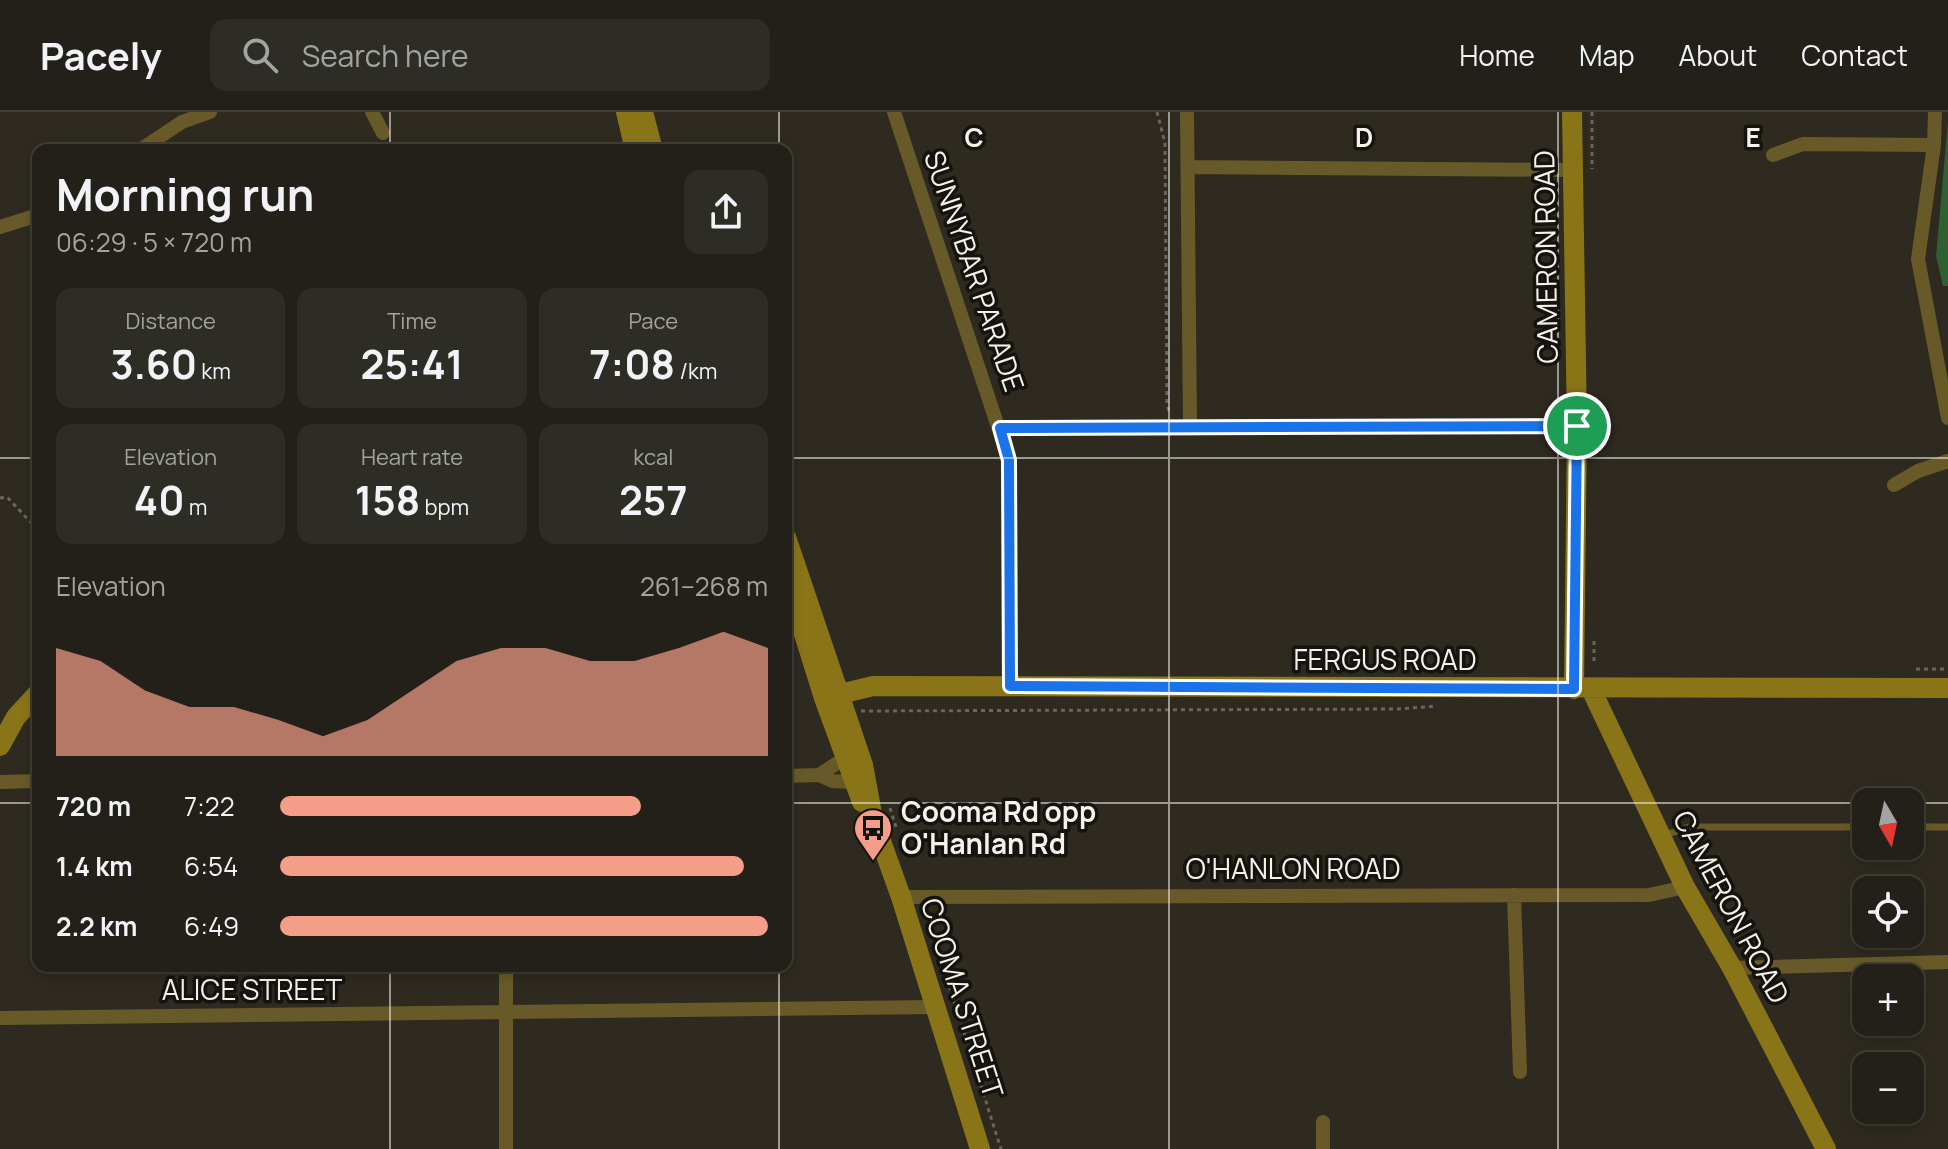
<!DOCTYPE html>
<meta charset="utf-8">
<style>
body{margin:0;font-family:Manrope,sans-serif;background:#2e2d25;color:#f1f3f6;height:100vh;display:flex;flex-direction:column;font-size:30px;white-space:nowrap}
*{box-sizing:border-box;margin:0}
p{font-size:26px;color:#a2a3a2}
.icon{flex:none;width:44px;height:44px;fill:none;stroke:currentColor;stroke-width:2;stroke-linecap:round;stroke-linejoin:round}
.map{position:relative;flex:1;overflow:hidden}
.side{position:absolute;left:32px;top:32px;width:760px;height:828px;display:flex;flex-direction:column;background:#222018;border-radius:16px;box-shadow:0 4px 12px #0003,0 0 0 2px #3f3e37}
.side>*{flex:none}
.needle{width:52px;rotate:171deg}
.tools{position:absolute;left:1852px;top:676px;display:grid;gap:16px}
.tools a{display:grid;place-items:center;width:72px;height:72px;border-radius:16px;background:#222018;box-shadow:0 4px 12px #0003,0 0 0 2px #3f3e37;font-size:40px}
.pin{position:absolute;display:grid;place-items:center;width:68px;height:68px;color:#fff;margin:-34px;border:4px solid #fff;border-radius:50%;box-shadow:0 2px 8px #0007}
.round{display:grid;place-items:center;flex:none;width:84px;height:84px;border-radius:16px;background:#2e2d25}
.headline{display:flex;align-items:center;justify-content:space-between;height:136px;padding:0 24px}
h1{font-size:44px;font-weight:700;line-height:60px}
.figures{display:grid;grid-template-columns:repeat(3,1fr);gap:12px;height:136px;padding:8px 24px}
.figures div{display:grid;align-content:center;border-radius:16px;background:#2e2d25;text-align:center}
.figures b{font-size:40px;font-weight:700}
.figures small{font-size:22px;font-weight:400}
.figures p{font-size:22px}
.chart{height:224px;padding:16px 24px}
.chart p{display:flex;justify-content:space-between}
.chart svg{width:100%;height:144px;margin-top:8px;fill:#f49e89;opacity:.7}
ul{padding:0 24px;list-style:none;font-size:26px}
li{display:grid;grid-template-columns:128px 96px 1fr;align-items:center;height:60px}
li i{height:20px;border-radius:10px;background:#f49e89}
header{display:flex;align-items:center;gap:48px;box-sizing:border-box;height:112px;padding:0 40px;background:#222018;border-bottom:2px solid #3f3e37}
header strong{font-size:38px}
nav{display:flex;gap:44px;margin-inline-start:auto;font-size:28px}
.search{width:560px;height:72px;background:#2e2d25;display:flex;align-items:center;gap:20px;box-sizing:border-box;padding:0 28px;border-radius:16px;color:#a2a3a2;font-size:30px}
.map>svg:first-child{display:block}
.green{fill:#2f5f33}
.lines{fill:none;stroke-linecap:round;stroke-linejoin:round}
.path{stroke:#6a665e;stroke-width:3;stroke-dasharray:4 4;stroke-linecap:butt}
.lane{stroke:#685a28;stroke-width:7}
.street{stroke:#685a28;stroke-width:14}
.secondary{stroke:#8a7418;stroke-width:20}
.route-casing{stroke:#fff;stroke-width:16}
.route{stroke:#1a73e8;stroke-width:10}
.grid{fill:none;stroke:#f5f2ec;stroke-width:2;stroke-opacity:0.55}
.labels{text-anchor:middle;stroke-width:7;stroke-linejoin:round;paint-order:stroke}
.street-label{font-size:28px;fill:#f5f2ec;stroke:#15130e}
.poi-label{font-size:28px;font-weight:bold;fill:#f5f2ec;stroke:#15130e;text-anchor:start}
.grid-label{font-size:26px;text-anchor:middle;font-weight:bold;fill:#f5f2ec;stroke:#15130e;stroke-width:7;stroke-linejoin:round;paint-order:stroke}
</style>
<header>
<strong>Pacely</strong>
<div class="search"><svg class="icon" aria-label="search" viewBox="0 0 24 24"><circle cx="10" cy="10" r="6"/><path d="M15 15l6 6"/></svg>Search here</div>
<nav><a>Home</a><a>Map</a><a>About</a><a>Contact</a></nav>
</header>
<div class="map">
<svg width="1948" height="1037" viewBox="0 0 1948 1037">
<rect width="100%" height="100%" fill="#2e2a20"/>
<path class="green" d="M1948,9v165h-5l-7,-30z"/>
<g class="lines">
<path class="path" d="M1157,0l8,31 2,263 3,7
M1592,0v57
M0,386l7,-1 31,33
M786,390l7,19
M1594,549v-24
M1916,557h32
M861,599l537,-2 39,-3
M890,696l6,19
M925,798l76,239"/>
<path class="lane" d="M1910,715h38
M1662,724l27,-9h177"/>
<path class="street" d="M372,0l11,21
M894,0l115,348 1,226
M1187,0l3,314
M1935,0l-1,33 -16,114 30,159
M140,38l42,-28 28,-10
M1773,43l30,-11 131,1
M1189,55l384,3
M0,115l38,-12
M1000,316l577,-2
M1894,373l24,-14 30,-10
M819,663l26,-17
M786,664l33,-1 13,6 21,1
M0,670l38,-1
M1514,783l6,177
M901,785l748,-2 36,-8
M1732,856l216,-6
M0,906l936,-11
M1323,1010v27
M506,1037v-183"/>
<path class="secondary" d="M626,0l9,38
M643,0l10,38
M1572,0l5,314 -3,263
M786,425l77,228 10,54 28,78 79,252
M794,490l30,96 38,104
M1591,577l94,198 47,81 94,181
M824,586l49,-12 1075,2
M0,634l16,-29 22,-24"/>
</g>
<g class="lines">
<defs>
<path id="route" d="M1577,314l-3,263 -564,-3 -1,-226 -9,-32z"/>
</defs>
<use href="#route" class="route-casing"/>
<use href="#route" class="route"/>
</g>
<path class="grid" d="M390,0v38M779,0v38M1169,0v1037M1558,0v1037M0,346h38M786,346h1162M0,691h38M786,691h1080M1910,691h38M390,854v183M779,854v183"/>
<defs>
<symbol id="bus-pin" viewBox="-11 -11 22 30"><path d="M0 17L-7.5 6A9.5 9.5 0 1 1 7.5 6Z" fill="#f49e89" stroke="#15130e"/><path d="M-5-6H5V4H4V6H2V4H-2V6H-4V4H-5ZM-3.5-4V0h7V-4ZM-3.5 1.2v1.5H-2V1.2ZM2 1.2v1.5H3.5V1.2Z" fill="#111"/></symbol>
</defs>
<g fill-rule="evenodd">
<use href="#bus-pin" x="851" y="694" width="44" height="60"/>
</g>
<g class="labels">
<g class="street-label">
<text transform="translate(1546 145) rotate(-91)" y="10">CAMERON ROAD</text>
<text transform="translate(974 159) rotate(71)" y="10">SUNNYBAR PARADE</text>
<text x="1385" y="558">FERGUS ROAD</text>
<text x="1293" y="767">O'HANLON ROAD</text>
<text transform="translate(1731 795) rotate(62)" y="10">CAMERON ROAD</text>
<text x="252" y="888">ALICE STREET</text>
<text transform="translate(962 886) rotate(72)" y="10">COOMA STREET</text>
</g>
<g class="poi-label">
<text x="901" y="710">Cooma Rd opp<tspan x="901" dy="32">O'Hanlan Rd</tspan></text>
</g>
</g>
<g class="grid-label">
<text x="974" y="35">C</text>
<text x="1364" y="35">D</text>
<text x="1753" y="35">E</text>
</g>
</svg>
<div class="tools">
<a><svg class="needle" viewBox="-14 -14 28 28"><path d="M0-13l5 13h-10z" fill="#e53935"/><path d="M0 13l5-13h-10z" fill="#a2a3a2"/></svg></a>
<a><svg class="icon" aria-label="locate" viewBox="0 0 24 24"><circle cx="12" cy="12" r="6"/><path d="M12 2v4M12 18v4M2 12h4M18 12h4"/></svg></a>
<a>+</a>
<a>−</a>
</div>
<div class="pin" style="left:1577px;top:314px;background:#1e9e55"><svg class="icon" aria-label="arrive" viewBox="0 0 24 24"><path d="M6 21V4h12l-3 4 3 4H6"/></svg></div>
<section class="side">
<div class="headline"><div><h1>Morning run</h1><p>06:29 · 5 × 720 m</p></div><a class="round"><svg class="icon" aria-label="share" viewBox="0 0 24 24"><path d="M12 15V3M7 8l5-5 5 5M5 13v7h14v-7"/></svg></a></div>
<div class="figures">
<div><p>Distance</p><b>3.60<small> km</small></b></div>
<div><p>Time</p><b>25:41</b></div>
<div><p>Pace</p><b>7:08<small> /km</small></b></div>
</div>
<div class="figures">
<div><p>Elevation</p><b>40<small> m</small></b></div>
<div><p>Heart rate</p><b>158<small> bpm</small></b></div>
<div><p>kcal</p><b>257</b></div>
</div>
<div class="chart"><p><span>Elevation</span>261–268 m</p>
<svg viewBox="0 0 160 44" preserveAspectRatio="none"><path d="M0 44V11L10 15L20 24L30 29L40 29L50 33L60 38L70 33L80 24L90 15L100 11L110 11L120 15L130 15L140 11L150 6L160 11V44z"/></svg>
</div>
<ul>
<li><b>720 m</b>7:22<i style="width:74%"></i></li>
<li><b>1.4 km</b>6:54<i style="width:95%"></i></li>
<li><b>2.2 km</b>6:49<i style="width:100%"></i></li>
</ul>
</section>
</div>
